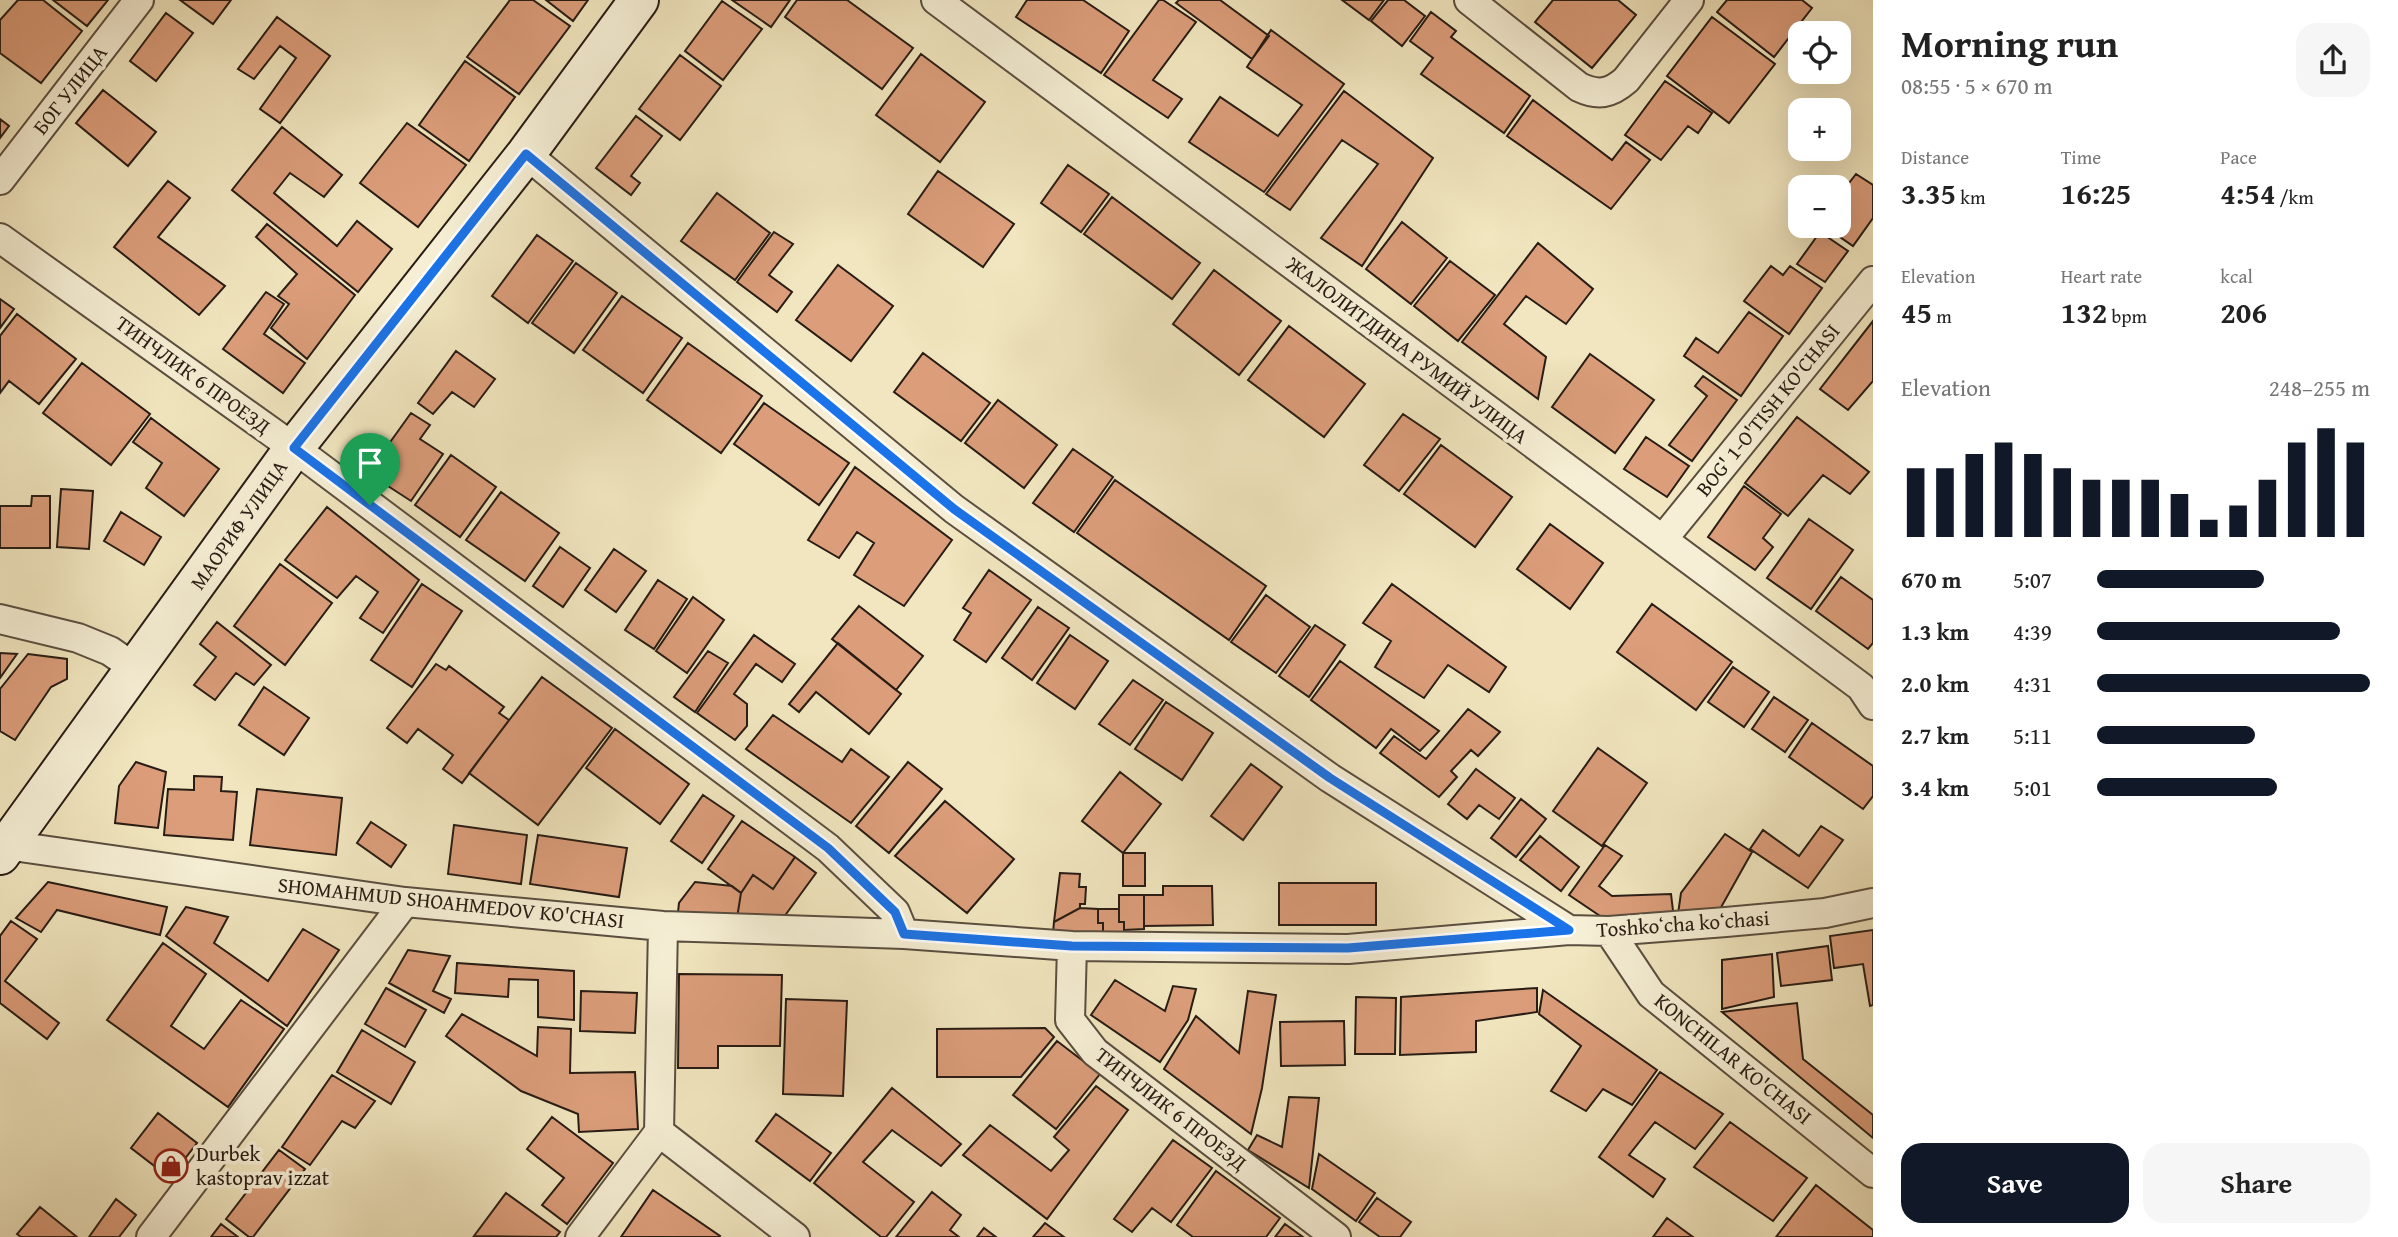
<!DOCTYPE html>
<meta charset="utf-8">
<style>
body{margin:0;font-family:"Gentium Book Plus",serif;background:#f6f6f6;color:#222;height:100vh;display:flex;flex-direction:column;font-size:26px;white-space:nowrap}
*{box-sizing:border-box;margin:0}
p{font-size:23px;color:#767676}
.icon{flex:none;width:38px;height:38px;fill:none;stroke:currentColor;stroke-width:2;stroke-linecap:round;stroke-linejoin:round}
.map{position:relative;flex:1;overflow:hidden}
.details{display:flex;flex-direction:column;background:#fff;width:525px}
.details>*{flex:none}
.tools{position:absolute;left:1788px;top:21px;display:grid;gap:14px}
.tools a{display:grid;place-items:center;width:63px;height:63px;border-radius:14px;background:#fff;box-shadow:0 7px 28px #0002;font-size:35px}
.pin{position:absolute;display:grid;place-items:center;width:60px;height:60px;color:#fff;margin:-72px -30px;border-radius:50% 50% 50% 0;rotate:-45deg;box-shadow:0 0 7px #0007}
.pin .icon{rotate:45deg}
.round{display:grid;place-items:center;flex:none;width:74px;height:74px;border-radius:21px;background:#f6f6f6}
.headline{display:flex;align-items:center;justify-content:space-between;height:119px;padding:0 28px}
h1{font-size:38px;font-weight:700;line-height:52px}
.metrics{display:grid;grid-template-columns:repeat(3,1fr);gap:10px;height:119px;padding:7px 28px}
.metrics div{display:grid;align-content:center}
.metrics b{font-size:30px;font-weight:700}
.metrics small{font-size:19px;font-weight:400}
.metrics p{font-size:19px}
.chart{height:196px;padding:14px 28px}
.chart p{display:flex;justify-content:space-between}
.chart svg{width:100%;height:126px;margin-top:7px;stroke:#111827;stroke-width:6}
.cta{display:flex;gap:14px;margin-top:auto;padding:14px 28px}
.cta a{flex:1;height:80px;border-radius:21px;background:#111827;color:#fff;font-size:28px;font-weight:700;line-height:80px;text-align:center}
.cta a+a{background:#f6f6f6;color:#222}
ul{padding:0 28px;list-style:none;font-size:23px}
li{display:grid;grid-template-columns:112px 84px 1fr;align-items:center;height:52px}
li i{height:18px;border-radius:9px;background:#111827}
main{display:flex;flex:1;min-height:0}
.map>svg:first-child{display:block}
.building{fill:#db9d7a;stroke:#281c14;stroke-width:2}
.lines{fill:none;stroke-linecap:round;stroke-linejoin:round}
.street-casing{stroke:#5a4e3f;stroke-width:32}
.secondary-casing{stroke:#281c14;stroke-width:42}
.street{stroke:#f6efd5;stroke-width:28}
.secondary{stroke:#f6efd5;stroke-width:38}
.route-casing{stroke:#fff;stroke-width:14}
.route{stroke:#1a73e8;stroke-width:9}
.labels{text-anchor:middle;stroke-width:7;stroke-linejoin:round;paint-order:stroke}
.street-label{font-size:21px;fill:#281c14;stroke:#f6efd5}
.poi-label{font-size:21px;fill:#281c14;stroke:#f6efd5;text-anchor:start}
</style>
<main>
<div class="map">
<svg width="1873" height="1237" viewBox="0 0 1873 1237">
<rect width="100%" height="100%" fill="#f1e6bf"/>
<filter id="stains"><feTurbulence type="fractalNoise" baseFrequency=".00286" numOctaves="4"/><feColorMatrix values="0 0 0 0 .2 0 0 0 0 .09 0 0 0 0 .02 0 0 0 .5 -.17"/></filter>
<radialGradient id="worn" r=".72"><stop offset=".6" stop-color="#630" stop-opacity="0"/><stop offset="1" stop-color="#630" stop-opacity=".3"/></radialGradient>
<path class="building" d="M18,0h25l39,31 -41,52 -41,-30v-33z
M53,0h55l-21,26z
M180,0h51l-18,24z
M510,0h23l37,26 -51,68 -52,-37z
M546,0h42l-15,21z
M732,0h58l-19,27z
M797,0h50l66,48 -31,41 -97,-72z
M1027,0h56l46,31 -28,42 -85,-56z
M1159,0h4l33,22 -43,58 29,19 -14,19 -64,-43z
M1179,0h41l49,36 -17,23 -76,-56z
M1342,0h42l-15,20z
M1388,0h16l21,16 -23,30 -31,-25z
M1553,0h65l18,15 -44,53 -57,-46z
M1727,0h75l10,8 -38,49 -57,-45z
M722,1l40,28 -39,51 -38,-29z
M1431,12l25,19 -5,6 79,59 -26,37 -83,-59 12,-16 -23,-17z
M166,13l27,20 -37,48 -26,-20z
M277,17l53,39 -50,67 -20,-14 36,-51 -16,-12 -26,33 -16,-10z
M1712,17l63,47 -46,59 -62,-47z
M1271,30l73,54 -80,108 -75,-50 31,-45 58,39 24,-31 -55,-38z
M921,54l64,48 -45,60 -64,-47z
M680,55l41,31 -41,54 -41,-31z
M465,61l50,36 -46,64 -50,-36z
M1665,81l47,32 -14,20 -10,-7 -27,34 -36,-25z
M103,90l53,42 -28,34 -52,-43z
M1344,91l89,67 -71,108 -41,-28 57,-74 -36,-24 -52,70 -24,-16z
M1533,100l79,60 14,-18 24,18 -39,49 -104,-73z
M636,116l26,20 -31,40 9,7 -9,12 -35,-27z
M0,119l9,7 -9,12z
M407,123l59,42 -48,62 -58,-44z
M282,127l60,48 -18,22 -34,-24 -16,20 63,53 20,-25 35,28 -34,43 -126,-102z
M1068,165l41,29 -28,38 -40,-29z
M938,171l76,53 -31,43 -75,-53z
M1856,174l17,11v33l-20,28 -29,-20h15v-30z
M168,181l22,17 -32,39 67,49 -26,29 -85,-68z
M717,193l53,40 -35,47 -54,-39z
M1112,197l88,66 -28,36 -88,-65z
M1402,222l45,36 -36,46 -45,-35z
M267,224l88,71 -48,64 -36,-31 18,-24 -11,-8 19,-22 -41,-37z
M774,232l19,12 -24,31 23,17 -15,20 -40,-30z
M1820,232l28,19 -23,31 -28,-18z
M537,235l36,26 -45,62 -36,-27z
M1538,243l55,46 -27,35 -40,-28 -22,28 42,33 -8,42 -76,-57z
M1450,261l45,34 -37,46 -44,-35z
M576,263l41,30 -43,60 -42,-30z
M838,265l55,41 -42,55 -55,-41z
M1771,266l12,9 7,-9 32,22 -33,46 -45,-33z
M1214,270l67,51 -42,54 -66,-51z
M266,292l18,12 -20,30 41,29 -22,30 -60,-44z
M622,296l60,42 -39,55 -60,-43z
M0,299l14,10 -14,19z
M1749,312l34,24 -42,60 -57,-40 12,-18 22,15z
M17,314l59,45 -37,45 -30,-23 -9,12v-57z
M1873,321v60l-25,29 -28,-21z
M1289,326l76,58 -41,53 -76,-57z
M688,343l74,53 -41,57 -74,-53z
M456,351l39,28 -21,28 -22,-15 -19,22 -15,-11z
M923,353l67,50 -29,38 -67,-49z
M1590,354l64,46 -39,53 -63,-46z
M82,363l68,51 -39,51 -68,-52z
M1703,376l34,24 -45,61 -23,-16 38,-49 -12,-10z
M998,400l59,45 -33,43 -59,-45z
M764,403l85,60 -30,42 -85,-61z
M411,413l19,12 -10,14 23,15 -32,47 -43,-28z
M1403,414l37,25 -41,52 -35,-26z
M1797,417l72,55 -19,22 -27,-19 -35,41 -43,-33z
M151,418l68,51 -35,47 -38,-28 16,-25 -29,-21z
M1646,437l43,29 -22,31 -43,-28z
M1441,445l71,52 -37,50 -71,-53z
M1073,449l40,28 -39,55 -41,-29z
M451,455l45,32 -36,50 -45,-32z
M855,467l97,73 -48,66 -50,-31 20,-32 -17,-11 -18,26 -31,-18z
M1115,480l151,106 -37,54 -152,-107z
M1744,486l37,28 -18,24 10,9 -18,23 -47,-33z
M61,489l32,2 -4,58 -32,-2z
M501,492l58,41 -34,48 -59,-41z
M32,496h18v52h-50v-42h31z
M327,507l92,73 -36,53 -23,-15 18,-26 -22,-16 -19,22 -52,-38z
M121,512l40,25 -17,28 -40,-24z
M1809,519l44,31 -42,59 -44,-31z
M1550,524l53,39 -33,46 -53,-40z
M560,547l30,21 -27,39 -30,-21z
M614,549l32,22 -30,41 -31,-22z
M280,564l52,39 -47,62 -51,-39z
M989,570l42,30 -45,62 -32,-22 17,-27 -8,-5z
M1841,577l32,23v43l-5,6 -52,-38z
M658,580l29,19 -33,50 -29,-19z
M422,584l40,27 -50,76 -41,-27z
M1392,584l114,83 -17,25 -41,-27 -24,33 -49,-31 16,-26 -28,-18z
M1266,595l44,32 -34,46 -45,-31z
M693,597l31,23 -37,53 -31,-22z
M1652,604l80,58 -36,48 -79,-58z
M859,606l64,50 -27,34 -64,-51z
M1038,607l31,21 -37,52 -30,-22z
M217,622l54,43 -17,20 -18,-12 -21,27 -21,-15 22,-28 -16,-13z
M1315,625l30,20 -36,52 -30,-21z
M754,635l41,29 -13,18 -26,-18 -22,30 13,10v22l-12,14 -38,-27z
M1070,635l38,26 -33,48 -38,-26z
M838,643l63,51 -32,40 -53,-42 -17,20 -10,-8z
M708,651l20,12 -33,49 -21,-15z
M0,653l17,1 -17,24z
M28,654l39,5v20l-16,8 -36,53 -15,-9v-42z
M1340,661l99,70 -19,20 -29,-22 -15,19 -65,-48z
M436,664l10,6 3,-4 55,41 -5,6 10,7 -47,63 -19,-14 10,-14 -35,-26 -11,14 -20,-15z
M1733,667l36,25 -25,35 -36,-25z
M542,677l70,51 -74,97 -69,-52z
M1133,680l30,20 -33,45 -31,-21z
M264,687l45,31 -25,37 -45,-30z
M1774,697l34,23 -23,32 -33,-23z
M1166,702l47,31 -31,47 -47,-31z
M1468,709l32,23 -22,24 -7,-6 -20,21 6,6 -18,20 -59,-44 14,-17 32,23z
M773,715l69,47 9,-13 38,28 -38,46 -105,-74z
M1812,723l61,43v30l-10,13 -74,-52z
M615,729l74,55 -29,40 -74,-56z
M1598,748l49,35 -45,63 -49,-35z
M136,762l30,10 -8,56 -43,-5 4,-37z
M908,762l34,27 -53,64 -33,-27z
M1251,764l31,23 -39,53 -32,-24z
M1476,769l39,29 -16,21 -20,-14 -12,14 -19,-15z
M1120,772l41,32 -38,49 -41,-32z
M194,776l28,1 -1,14 16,1 -4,48 -69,-5 4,-46 26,1z
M257,789l85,9 -6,57 -86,-10z
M703,795l31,21 -32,47 -31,-22z
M1521,799l25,20 -30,38 -25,-19z
M945,801l69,58 -47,54 -72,-57z
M742,821l53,36 -22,32 -20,-14 -12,18 -33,-24z
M371,822l35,23 -15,22 -34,-24z
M454,825l73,10 -6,49 -73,-10z
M1821,826l22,14 -35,48 -58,-39 13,-19 36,26z
M1725,834l27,18 -37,66 -38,3 4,-28z
M538,835l89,13 -8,49 -89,-13z
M1540,836l39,31 -18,24 -41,-31z
M1605,845l17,11 -23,30 13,10 59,-2 3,25 -62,5 -43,-29z
M1123,853h22v33h-22z
M795,857l21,16 -35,48 -44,-3 4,-25 12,-18 20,14z
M1060,873l20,1 -1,13h7l-1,17h-5v4l-26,14z
M48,882l119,25 -7,28 -103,-25 -16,22 -25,-14z
M695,882l37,4 9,7 -4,25 -59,-6 1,-9z
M1279,883h97v42h-97z
M1163,886h49l1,39 -69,1v-31h19z
M1119,895h25v34l-20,1v-8h-5z
M186,907l42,10 -14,26 54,38 35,-52 36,21 -52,76 -121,-90z
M1080,908l18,1v14h5v11l-50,-1 1,-11z
M1098,909h21v13h5v13l-21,-1v-11h-5z
M11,921l26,18 -32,42 54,42 -12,16 -47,-36v-67z
M1873,930v75l-3,1 -7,-42 -29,4 -4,-32z
M163,943l43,31 -35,52 33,23 37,-49 43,29 -56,78 -121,-87z
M1828,946l4,34 -51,6 -4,-33z
M408,950l42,6 -17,35 18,8 -7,14 -55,-30z
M1772,954l2,43 -52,12v-49z
M457,963l117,8v49l-36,-3v-37l-29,-1 -1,18 -53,-4z
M679,974l103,1 -2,71h-62v22h-40z
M1115,980l50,31 8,-25 23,3 -8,31 -28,42 -69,-47z
M386,988l40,22 -21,37 -40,-23z
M1537,988v24l-61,9v31l-76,3 1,-58z
M1543,990l114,80 -25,35 -29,-16 -17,22 -35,-20 30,-45 -42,-32z
M581,991l56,2 -2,40 -55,-2z
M1248,991l28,4 -14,93 -11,46 -87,-65 32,-53 43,37z
M1356,997l40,1 -1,56h-40z
M786,999l61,2 -4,95 -60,-2z
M1797,1003l6,56 70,56v23l-151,-126z
M462,1014l75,42 1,-29 33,2 -1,44 65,-1 3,57 -59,3 -1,-18 -57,-23 -75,-55z
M1344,1021l1,44 -64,1 -1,-44z
M1045,1028l9,9 -33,40h-84v-48z
M362,1030l53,32 -24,42 -54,-32z
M1057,1041l43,33 -44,55 -43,-34z
M1660,1072l63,42 -28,35 -40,-27 -26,33 36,24 -12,18 -54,-40z
M332,1075l43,26 -20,27 -13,-7 -32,44 -28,-18z
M1096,1086l32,24 -81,109 -84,-64 27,-30 61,46 18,-21 -15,-13z
M892,1088l69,56 -20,22 -49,-36 -29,32 51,40 -28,35h-5l-67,-54z
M1289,1097l30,1 -10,90 -61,-38 9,-15 25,12z
M158,1113l39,30 -27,35 -39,-30z
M776,1114l55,39 -21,28 -54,-40z
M552,1117l61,46 -46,61 -25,-19 22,-27 -37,-29z
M1730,1122l77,56 -34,43 -79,-54z
M1173,1140l39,28 -41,54 -19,-14 -20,24 -18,-13z
M279,1150l26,19 -52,68h-4l-23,-18z
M1319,1154l56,39 -19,28 -44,-32z
M1216,1171l64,47 -14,19h-73l-16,-12z
M1816,1185l57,45v7h-97z
M653,1190l67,46 -1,1h-98z
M932,1192l29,23 -11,15 9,7h-63z
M506,1193l54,39 -4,5 -82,-1z
M1377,1198l34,24 -11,15h-20l-21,-15z
M116,1199l20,16 -17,22h-30z
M40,1207l37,30h-56l-4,-3z
M1667,1218l26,19h-40z
M1045,1223l19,14h-31z
M221,1224l17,13h-27z
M1285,1224l18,13h-28z
M984,1228l12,9h-19z"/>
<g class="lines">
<defs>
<path id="street" d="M936,0l925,687 12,18
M1469,0l110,87c19,9 31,7 47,-7l63,-80
M526,154l428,355 376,269 239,152
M0,180l139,-180
M0,238l294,210 534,400 67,64 9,22
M1663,539l210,-258
M0,619l78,19 32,13 26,18
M0,844l405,58 258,24 241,8 168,12 276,3 221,-19 40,1 117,-9 99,-9 48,-10
M1609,931l42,63 222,179
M1072,946l-2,74 25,32 241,185
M659,1132l4,-206
M659,1132l136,105
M151,1237l254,-335
M580,1237l79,-105"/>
<path id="secondary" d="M0,855l294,-407 232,-294 113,-154"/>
</defs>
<use href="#street" class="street-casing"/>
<use href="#secondary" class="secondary-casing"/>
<use href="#street" class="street"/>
<use href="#secondary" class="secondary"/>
</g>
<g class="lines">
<defs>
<path id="route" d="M526,154l428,355 376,269 239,152 -221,18 -276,-2 -168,-12 -9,-22 -67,-64 -534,-400z"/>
</defs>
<use href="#route" class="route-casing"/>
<use href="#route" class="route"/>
</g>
<defs>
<symbol id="shop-ring" viewBox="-11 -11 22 22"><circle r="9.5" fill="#f6efd5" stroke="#8f2418" stroke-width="1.5"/><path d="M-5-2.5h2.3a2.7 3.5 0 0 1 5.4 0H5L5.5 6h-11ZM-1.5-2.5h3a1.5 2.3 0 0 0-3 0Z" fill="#8f2418"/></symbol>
</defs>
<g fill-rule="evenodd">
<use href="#shop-ring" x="152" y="1147" width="38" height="38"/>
</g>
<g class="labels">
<g class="street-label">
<text transform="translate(70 90) rotate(-52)" y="7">БОГ УЛИЦА</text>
<text transform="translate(1407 350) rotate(37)" y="7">ЖАЛОЛИТДИНА РУМИЙ УЛИЦА</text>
<text transform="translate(193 375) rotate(36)" y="7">ТИНЧЛИК 6 ПРОЕЗД</text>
<text transform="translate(1768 410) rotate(-51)" y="7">BOG' 1-O'TISH KO'CHASI</text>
<text transform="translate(239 525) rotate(-55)" y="7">МАОРИФ УЛИЦА</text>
<text transform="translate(451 903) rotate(6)" y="7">SHOMAHMUD SHOAHMEDOV KO'CHASI</text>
<text transform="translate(1683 924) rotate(-4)" y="7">Toshkoʻcha koʻchasi</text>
<text transform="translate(1733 1059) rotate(39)" y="7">KONCHILAR KO'CHASI</text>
<text transform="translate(1171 1109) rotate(38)" y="7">ТИНЧЛИК 6 ПРОЕЗД</text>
</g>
<g class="poi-label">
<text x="196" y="1161">Durbek<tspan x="196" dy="24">kastoprav izzat</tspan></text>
</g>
</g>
<rect width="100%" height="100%" filter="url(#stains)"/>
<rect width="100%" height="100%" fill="url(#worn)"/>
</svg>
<div class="tools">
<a><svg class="icon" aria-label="locate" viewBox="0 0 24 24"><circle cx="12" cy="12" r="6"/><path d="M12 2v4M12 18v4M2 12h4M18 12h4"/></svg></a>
<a>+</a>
<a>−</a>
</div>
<div class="pin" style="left:370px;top:505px;background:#1e9e55"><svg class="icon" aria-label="arrive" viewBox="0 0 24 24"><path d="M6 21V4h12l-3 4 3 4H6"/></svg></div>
</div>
<section class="details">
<div class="headline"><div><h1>Morning run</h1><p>08:55 · 5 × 670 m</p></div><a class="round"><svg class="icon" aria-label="share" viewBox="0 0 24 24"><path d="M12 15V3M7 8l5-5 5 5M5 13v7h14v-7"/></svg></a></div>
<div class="metrics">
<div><p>Distance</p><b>3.35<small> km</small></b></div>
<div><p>Time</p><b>16:25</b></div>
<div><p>Pace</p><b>4:54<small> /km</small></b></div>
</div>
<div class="metrics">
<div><p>Elevation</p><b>45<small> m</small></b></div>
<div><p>Heart rate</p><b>132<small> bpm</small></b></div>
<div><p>kcal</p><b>206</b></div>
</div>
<div class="chart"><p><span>Elevation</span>248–255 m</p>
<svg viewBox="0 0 160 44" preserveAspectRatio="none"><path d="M5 44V20M15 44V20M25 44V15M35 44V11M45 44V15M55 44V20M65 44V24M75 44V24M85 44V24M95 44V29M105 44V38M115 44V33M125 44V24M135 44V11M145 44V6M155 44V11"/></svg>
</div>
<ul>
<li><b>670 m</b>5:07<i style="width:61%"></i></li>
<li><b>1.3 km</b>4:39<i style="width:89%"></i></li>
<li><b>2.0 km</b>4:31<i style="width:100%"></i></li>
<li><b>2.7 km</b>5:11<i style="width:58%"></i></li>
<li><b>3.4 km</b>5:01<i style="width:66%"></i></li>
</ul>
<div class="cta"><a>Save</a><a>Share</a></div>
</section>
</main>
